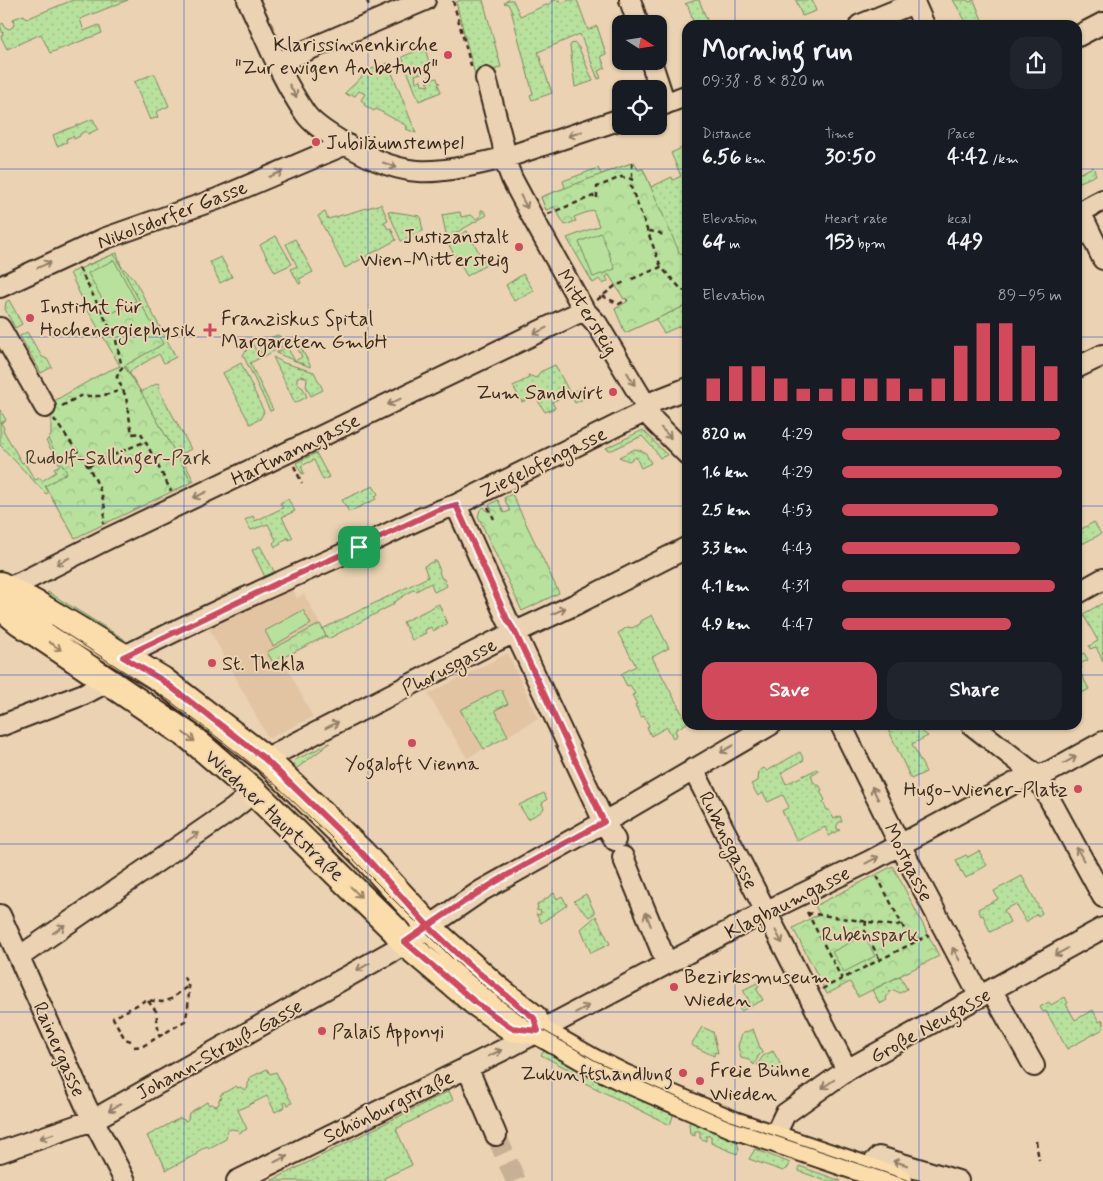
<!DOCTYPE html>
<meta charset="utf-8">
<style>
body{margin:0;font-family:Mynerve,sans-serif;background:#20242c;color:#f1f3f6;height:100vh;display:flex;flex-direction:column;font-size:19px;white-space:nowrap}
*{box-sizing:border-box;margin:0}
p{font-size:16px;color:#9ea1a6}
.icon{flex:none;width:28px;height:28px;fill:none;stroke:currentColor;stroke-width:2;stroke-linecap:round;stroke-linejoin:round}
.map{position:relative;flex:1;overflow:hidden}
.details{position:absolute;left:682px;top:20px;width:400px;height:710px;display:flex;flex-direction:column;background:#171b24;border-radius:15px;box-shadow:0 1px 4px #0004}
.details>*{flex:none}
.needle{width:32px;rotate:102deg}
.buttons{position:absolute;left:612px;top:15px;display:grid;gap:10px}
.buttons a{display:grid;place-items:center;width:55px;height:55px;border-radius:10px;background:#171b24;box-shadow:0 1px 4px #0004;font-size:25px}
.pin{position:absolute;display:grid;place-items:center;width:42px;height:42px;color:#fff;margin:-21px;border-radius:10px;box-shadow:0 2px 8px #0006}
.round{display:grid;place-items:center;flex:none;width:52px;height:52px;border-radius:15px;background:#20242c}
.overview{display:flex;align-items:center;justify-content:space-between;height:85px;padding:0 20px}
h1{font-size:28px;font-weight:700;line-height:38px}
.stats{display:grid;grid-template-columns:repeat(3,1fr);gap:8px;height:85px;padding:5px 20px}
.stats div{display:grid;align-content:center}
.stats b{font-size:21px;font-weight:700}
.stats small{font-size:14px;font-weight:400}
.stats p{font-size:14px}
.chart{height:140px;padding:10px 20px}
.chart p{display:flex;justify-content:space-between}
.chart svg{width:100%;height:90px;margin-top:5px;stroke:#d1495b;stroke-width:6}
.cta{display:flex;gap:10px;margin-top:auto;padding:10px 20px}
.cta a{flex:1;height:58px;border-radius:15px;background:#d1495b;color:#fff;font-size:20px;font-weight:700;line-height:58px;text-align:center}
.cta a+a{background:#20242c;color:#f1f3f6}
ul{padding:0 20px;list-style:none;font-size:16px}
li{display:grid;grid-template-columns:80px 60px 1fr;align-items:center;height:38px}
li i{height:12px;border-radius:6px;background:#d1495b}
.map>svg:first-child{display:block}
.built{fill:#e2c4a3}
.grass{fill:url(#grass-dots);stroke:#79865e}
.park{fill:url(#park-crowns);stroke:#79865e}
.pitch{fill:#b7e19d;stroke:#79865e}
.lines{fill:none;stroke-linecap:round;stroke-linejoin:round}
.minor-tunnel{stroke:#c7b094;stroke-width:20;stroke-dasharray:20 10;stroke-linecap:butt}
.minor-casing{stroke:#3b2a1e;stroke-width:24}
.major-casing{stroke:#3b2a1e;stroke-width:30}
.path{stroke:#3b2a1e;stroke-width:2.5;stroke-dasharray:5 4;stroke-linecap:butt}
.minor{stroke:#ead2b2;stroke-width:20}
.major{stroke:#fbddab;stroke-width:26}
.tram{stroke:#3b2a1e;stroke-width:1}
.oneway{stroke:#927e68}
.oneway2{stroke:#9b8464}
.route-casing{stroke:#fff;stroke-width:10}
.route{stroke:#d1495b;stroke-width:6}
.grid{fill:none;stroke:#1d4ed8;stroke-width:1;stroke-opacity:0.55}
.poi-dot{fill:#d1495b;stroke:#ead2b2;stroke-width:2}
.labels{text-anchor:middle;stroke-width:4;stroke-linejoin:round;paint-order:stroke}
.poi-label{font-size:20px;fill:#3b2a1e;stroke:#ead2b2;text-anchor:start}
.street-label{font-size:20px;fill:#3b2a1e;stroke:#ead2b2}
.park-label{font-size:20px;fill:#473c2b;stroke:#ead2b2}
</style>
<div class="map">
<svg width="1103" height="1181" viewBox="0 0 1103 1181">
<defs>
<pattern id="grass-dots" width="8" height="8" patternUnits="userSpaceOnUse" patternTransform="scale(1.25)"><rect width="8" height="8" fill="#b7e19d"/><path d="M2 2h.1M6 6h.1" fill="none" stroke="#9ec187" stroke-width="1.8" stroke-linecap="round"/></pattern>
<pattern id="park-crowns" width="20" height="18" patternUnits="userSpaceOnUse" patternTransform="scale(1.25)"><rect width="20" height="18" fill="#b7e19d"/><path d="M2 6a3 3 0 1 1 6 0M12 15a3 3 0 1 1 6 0" fill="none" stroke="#9ec187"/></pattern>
</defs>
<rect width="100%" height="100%" fill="#ead2b2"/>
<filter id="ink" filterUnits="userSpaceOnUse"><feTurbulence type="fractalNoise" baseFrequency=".02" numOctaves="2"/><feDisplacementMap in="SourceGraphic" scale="10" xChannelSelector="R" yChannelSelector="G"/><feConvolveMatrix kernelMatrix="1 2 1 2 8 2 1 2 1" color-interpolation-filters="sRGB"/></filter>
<g filter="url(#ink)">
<path class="built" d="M289,583l8,15 7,-4 22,42 -44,22 31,59 -43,21h-2l-59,-110z
M508,653l30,66 -71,39 -39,-64z"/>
<path class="grass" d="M73,0h55l-48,19 4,12 15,-6 3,8 -52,20 -9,-19 -34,15 -6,-12 2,-3 -3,-9 3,-2 2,4 4,2 4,-2 1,-4 -1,-4 11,-4 2,4z
M461,0h22l18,67 -4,1v1l-22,6 -19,-73z
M508,0h5l7,16 31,-13v-2l8,-1 2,3 8,-3h8l11,30 9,-4 9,28 -5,2 4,12 -7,3 3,7 -3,1 -18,-45 -42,18 14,41 -20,7 -2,-5 3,-1 -22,-84 -3,-6 -4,-1z
M696,0h3l10,25 -15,-1 -6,-18 -3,-2z
M796,0h16l4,11 -14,5z
M953,0h14l2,2 5,-2 10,25h-16z
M575,43l4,5 14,33 -18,6 -5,-41 1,-2z
M425,47l5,21 -2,3 -13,4 1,7 5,-2 1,5 7,1 -3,-8 5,-2 1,3 5,-1 1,4 2,1 -2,1 3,8 -22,9 -17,-44z
M388,63l28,70 -10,-4 1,-3 -31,-17 -2,2 -10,-6 1,-2 -4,-3 4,-6 -6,-3 -4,5 -4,-2 -1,2 -5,-3 24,-23z
M153,74h2l14,32 -13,6 2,5 -8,3 -16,-38z
M93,119l5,10 -10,5 -2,-3 -6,3v2l-6,3 -1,-3 -7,3 1,3 -10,4 -4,-11z
M682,148l1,2 4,-2v120l-22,-33 -31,-73 4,8 5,-1 8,18 21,-10 1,3 8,-4 -10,-23z
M629,164l-80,45 -3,1 -5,-13 24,-9 -2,-7 35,-13 3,6z
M1093,167l3,8 -18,8v-9z
M381,204l7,16 -4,2 4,7 3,-1 5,12 -51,28 -27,-52 7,-4 3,7z
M481,210h2l4,5 -40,23 -5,-23 18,-3 1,5 10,-2 5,4 5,-3z
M388,211l32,5 3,15 -22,10z
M276,236l16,28 -17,8 -15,-27z
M295,239l18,33 -14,7 2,4 -2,1 -8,-15 6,-3 -11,-22z
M117,253l4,13 13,13 42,78 -12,6 -5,-9 -30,18 12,20 17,-9 2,4 -1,3 32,59 -11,6 14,26 -18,9 -91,-224z
M221,257l11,20 -12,6 -10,-21z
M523,274l11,17 -20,10 -8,-16z
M9,300l13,24 -7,4 -10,-19 1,-7z
M687,305v18l-23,10 -9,-14 -26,12 -14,-22 41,10z
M27,332l15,25 5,2 5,8 -11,6 -21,-37z
M278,335l4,3 -1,2 2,6 -20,11 -7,-15z
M298,342l12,23v2l-34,-14 11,-6 8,14 7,-4 -7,-14z
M252,343l8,15 -10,5 23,47 -3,1 -27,-56z
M273,357l11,6 30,9 9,18 -12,6 -5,-10 1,-6 -2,-3 -5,-1 -3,2v6l6,4 4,9 -12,6z
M241,363l23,49 -4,7 -10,5 -27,-51z
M555,365l15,28 10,-5 5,10 -10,5 -5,-10 -18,9 3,6 -10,4 -10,-16 -13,6 -9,-16 16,-8 -1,-3 8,3 4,-6z
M0,410l6,10 -5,3 3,5 -1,2 19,33 2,-1 11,18 5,-2 2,3 14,-9 -2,-4 6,-3 -14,-24 2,-2 22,10 5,89 -26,-46 -3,2 -46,-49z
M643,430l24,25 -7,3 -6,-9 -12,-13 -30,14h-4l-2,-2z
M635,449l10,3 6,11 -10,5 -5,-11 -7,4 -10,-4z
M316,453l13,24 -6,3 -9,-20 -13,6 3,7 -2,1 -6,-11z
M373,486l5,8 -3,3 1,2 -27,13 -7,-12z
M288,499l7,12 -13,6 11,21 -4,2 -1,-2 -8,4 1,2 -6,3 -2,-4 3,-3 -8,-16 -17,6 -6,-10 8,-4 2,5 28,-13 -3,-5z
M1094,522l7,12 -23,12v-15z
M260,546l15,27 -10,4 -13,-27z
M434,561h2l4,10 -1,1 3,7h2l3,7 -13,6 -3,-9 -15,8 -2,-2 -21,14 1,1 -66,35 -6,-10 106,-52 -4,-11z
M48,592l76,47 -2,6 -78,-47z
M1103,603v58l-7,-14 -6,2 -1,-3 9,-5 -15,-27z
M439,604l8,20 -14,7 -2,-4 -6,3 1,3 -14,7 -9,-18z
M652,615l17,33 -17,9 32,60 3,-1v7l-12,7 2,5 -4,3 -6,-11 -16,9 -4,-9 2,-1 -5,-10 -3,1 -6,-12 2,-1 -5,-9 3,-1 -5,-9 -3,1 -6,-12 15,-8 -18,-33 10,-6 4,1 8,-4 1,-3z
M1084,653l4,7 -8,4 2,4 -3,2 10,19 -11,6v-39z
M501,689l7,15 -13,6 13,26 -24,13 -24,-39z
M885,725h24l5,4 2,-2 12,9 -16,8 14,28 -15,7 -21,-46z
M330,743l-34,26 -2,-6 1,-3z
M800,752l4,8 -23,13 5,11 31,-15 1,2 -7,4 2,6 4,5 2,-1 3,5 -2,1 5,9 -2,2 4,8h2l5,9 6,-3 2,6h-3l-2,3v4l3,1 -11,6 -4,-9 -28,14 -15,-30 7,-4 -6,-12 -15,7 -5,-9 -5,3 -7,-12 7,-3 1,-10 5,-3 3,3z
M544,793l3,6 -5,5 2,4 -3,4 -13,7 -9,-14z
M979,851l3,5 -1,1 6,8 -21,13 -4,-7 -1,1 -5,-12 10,-5 2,2z
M1022,876l20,37 -4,3 -1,-2 -11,8 -10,-18 -12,6 6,12 -20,10 -7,-17 -2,1 -3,-7 20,-10 -4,-8z
M554,893l3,6 5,-3 5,9 -26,18 -5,-9 4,1 1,-4 -5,-1 2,-2 -1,-3z
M586,894l9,19 -6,4 -15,-16z
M596,916l14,28 -19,9 -10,-24z
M900,976l7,13 -7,4 -6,-3 -4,1 -4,7 1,2 -7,4 -8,-14z
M757,983l2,3 -3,2 7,12 -22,11 -2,-3 9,-4 1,-3 -6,-11z
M1065,997l3,6 -2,1 9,16 18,-10 6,12 4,-2v9l-36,20 -21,-38 -3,1 -3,-5 9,-5 2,3z
M702,1027l11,5 5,21 -3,-1 -1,4 -23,-11z
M753,1029l9,24 -3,2 -5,10 -5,-5 -8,-2 -3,-12 4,-12z
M544,1051l74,38 54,24 1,3 -3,9 -85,-42v-5l-44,-23z
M773,1051l9,16 -10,8 -7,-9 -8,-1 6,-9z
M267,1069l3,5 6,-2 16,31 -4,2 -2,-3 -2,1 1,4 -10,5 -8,-16 -29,14 9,19 -8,4 -1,-3 -7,-1 -4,2 -1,8 -17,9 -2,-2 -10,6v2l-31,16 -7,-16 -2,1 -10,-19 33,-18 6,3 2,-2 1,-6 18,-11 2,3 2,-1 5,2 3,-2v-5l3,-1 -2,-3 16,-9 2,2 2,-1 5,3 3,-2v-5l2,-2 -1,-3z
M449,1091l4,9 -57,29 16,36 -28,13 1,3h-114z
M691,1121l46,21 2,7 -2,5 -26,-11v-7h-5v5l-6,-3v-7h-5v5l-5,-2 -1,-10z
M755,1149l35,14 -2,5 -5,3 -34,-12z
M799,1166l42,15h-15l-27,-10z"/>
<path class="park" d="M634,162l4,8 5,-1 37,85 7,-2v53l-62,28 -10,-24 13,-8 -2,-3 -2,1 -15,-24 -3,2 2,4 -5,3 -4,-5 -6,4 -26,-45 32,-12 -6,-16 -19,7 2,4 -11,4 -11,-18 -8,3 -5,-13z
M114,254l49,90 -39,22 17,26 51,90 -117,56 -30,-52 22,-13 -19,-34 3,-3v-27l-2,-5 52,-30 19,-8 -35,-61 -15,-32z
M512,494l47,99 -37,18 -44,-95 2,-6 4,-3 4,5 4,-2 -3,-5 9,-5 6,13 6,-2 -6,-13z
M320,624l6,12 -44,22 3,6 -8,5 -10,-17z
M893,866l46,90 -81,41 -8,-15 -23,12 -34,-66 20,-11 5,-1 1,-3 -4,-7z"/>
<path class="pitch" d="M467,231l19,34 -19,11 -20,-34z
M601,233l14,36 -22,8 -14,-35z
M114,260l22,41 -26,13 -22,-41z
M303,610l8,14 -38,22 -8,-15z
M864,935l11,21 -31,16 -12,-20z"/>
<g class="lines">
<path class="minor-tunnel" d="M496,1135l20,46"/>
<defs>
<path id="minor" d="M248,0c18,38 33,78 57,113 8,12 23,20 35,28 24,14 49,28 78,30 26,2 60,-7 86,-13l117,-39
M630,0l8,24
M913,0l11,25
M860,25l54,-22
M1078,36l25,-13
M651,61l14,43
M277,63l148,-63
M486,78l17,66 1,14 8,21 22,41 50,90 13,14 45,75 10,20 36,36
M659,106l29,-11
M1080,212l23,47
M1078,213l25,-13
M0,287l106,-49 111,-39 129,-55
M0,328l45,79
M1078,367l25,-12
M456,505l51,114 8,13 89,190 11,18
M7,588l15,-6 83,-42 479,-230
M1078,593l25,-14
M123,657c76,-39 154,-74 232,-108 33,-14 65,-33 101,-44l182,-90 17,-14 33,-13
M841,725l59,120 80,152
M972,725l65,51 66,121
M0,726l84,-32 23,-12
M265,759l231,-118 78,-36 114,-58
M693,769l154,301
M623,857l44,107
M0,915l86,191 39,75
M19,957l214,-148 21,-17
M992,991l42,75
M467,1067l29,68
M773,1139l12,-25 62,-44 256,-142
M0,1152l93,-32 305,-172 83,-57 139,-78 150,-88
M866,1170l13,-13 79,24
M237,1181l276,-136 252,-133 105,-51 150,-81 27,-7 56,-31"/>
<path id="major" d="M0,585l39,21 123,74 103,79 98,95 75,82 59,53 37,29 4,13
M0,606l20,16 170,115 64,55 141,138 10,13 70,59 37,26 26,3 56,32 28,14 112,48 165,56"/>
</defs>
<use href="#minor" class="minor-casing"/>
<use href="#major" class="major-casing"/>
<path class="path" d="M367,0l2,6
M453,1l19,68
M632,163v16
M597,198v-11l24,-10 11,2 -1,8 30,80
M548,214l48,-19
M649,231l11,2 3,3
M79,268l37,72 6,28 -4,4 -1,5 9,20 6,37 9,-1 30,58
M632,279l29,-12 21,23 6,2
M602,296l17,8 8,-4
M597,300l18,-14 10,-4
M62,406l18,-10h21l21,-6
M54,419c18,27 43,52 50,85 2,6 0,14 -1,20
M88,466l58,-25
M294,466l8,17
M488,507l6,12
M877,876l35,68
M807,912l35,67
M807,913l89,13 6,-3
M866,921l-1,10 15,29
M822,989l107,-54
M148,1001l8,10 3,25
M131,1041l-6,-2 -12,-21 33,-18 16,2 9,-3 17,-13
M134,1047l9,-1 42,-25 3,-13 1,-20 -7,-15
M1036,1141l3,19"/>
<use href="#minor" class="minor"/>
<use href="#major" class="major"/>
<path class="tram" d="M52,625l118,76 73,56 34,29 54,51 123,123 47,40 40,29 55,32 132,59 182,61"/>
</g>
<defs><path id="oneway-shaft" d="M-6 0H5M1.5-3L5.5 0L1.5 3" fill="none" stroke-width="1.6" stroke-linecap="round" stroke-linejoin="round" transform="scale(1.25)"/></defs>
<g class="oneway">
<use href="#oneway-shaft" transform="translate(293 91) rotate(61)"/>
<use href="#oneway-shaft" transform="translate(575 134) rotate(161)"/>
<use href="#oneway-shaft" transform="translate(390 165) rotate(19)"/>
<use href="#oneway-shaft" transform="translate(276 174) rotate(-23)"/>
<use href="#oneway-shaft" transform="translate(524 202) rotate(62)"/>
<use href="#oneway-shaft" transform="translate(44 265) rotate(-25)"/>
<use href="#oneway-shaft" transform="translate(540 331) rotate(154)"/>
<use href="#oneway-shaft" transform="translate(631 379) rotate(59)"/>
<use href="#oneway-shaft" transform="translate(394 402) rotate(154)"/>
<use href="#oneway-shaft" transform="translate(666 433) rotate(46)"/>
<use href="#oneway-shaft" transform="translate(200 495) rotate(154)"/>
<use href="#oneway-shaft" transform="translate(63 561) rotate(154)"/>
<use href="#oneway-shaft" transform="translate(559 611) rotate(-25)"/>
<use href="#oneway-shaft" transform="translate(332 725) rotate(-27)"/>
<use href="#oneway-shaft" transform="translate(727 749) rotate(150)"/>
<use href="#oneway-shaft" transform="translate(1070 760) rotate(-29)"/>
<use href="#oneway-shaft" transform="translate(875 793) rotate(-116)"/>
<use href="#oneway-shaft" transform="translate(193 837) rotate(-34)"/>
<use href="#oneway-shaft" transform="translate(1080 854) rotate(-118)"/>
<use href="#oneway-shaft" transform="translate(872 860) rotate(-28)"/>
<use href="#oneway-shaft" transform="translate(648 919) rotate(-112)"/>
<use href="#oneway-shaft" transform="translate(59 929) rotate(-35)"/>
<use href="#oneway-shaft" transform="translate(779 937) rotate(62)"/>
<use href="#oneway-shaft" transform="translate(1061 952) rotate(151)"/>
<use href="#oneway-shaft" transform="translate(956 954) rotate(-119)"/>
<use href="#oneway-shaft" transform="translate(363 967) rotate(151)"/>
<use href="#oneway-shaft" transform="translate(582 1009) rotate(-28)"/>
<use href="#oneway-shaft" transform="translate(495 1053) rotate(-26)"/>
<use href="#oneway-shaft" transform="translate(828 1084) rotate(145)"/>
<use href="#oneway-shaft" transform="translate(115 1107) rotate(150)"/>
<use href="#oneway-shaft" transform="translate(47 1136) rotate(161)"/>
<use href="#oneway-shaft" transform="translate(281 1159) rotate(-26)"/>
<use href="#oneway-shaft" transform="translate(900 1163) rotate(-163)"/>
</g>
<g class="oneway2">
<use href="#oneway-shaft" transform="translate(55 646) rotate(34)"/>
<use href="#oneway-shaft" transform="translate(189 737) rotate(37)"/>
<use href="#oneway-shaft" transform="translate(356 892) rotate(45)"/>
</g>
</g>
<g class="lines" filter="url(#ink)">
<defs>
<path id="route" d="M359,547l79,-37 18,-5 51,114 8,13 89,190c-41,23 -84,44 -123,69 -26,16 -51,34 -76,51l70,60 31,22 6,4 26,3 -4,-13 -67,-55 -39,-37 -65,-72 -98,-95 -103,-79 -39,-23 157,-75 79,-35"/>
</defs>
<use href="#route" class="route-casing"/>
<use href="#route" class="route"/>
</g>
<path class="grid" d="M184,0v1181M368,0v1181M552,0v1181M735,0v25M919,0v25M0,169h688M1078,169h25M0,337h688M1078,337h25M0,506h688M1078,506h25M0,675h688M1078,675h25M735,725v456M919,725v456M0,844h1103M0,1012h1103"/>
<g class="poi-dot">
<circle cx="448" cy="55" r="5"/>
<circle cx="316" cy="142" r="5"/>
<circle cx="519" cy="247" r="5"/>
<circle cx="30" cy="318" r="5"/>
<path d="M207.5 322.5h5v5h5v5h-5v5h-5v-5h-5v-5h5z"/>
<circle cx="613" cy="392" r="5"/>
<circle cx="212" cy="663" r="5"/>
<circle cx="412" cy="743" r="5"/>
<circle cx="1078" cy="789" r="5"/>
<circle cx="674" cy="987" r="5"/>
<circle cx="322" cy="1031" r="5"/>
<circle cx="683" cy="1073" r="5"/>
<circle cx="700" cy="1081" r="5"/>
</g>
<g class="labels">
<g class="poi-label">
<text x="438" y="51" text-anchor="end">Klarissinnenkirche<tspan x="438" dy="23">"Zur ewigen Anbetung"</tspan></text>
<text x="326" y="149">Jubiläumstempel</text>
<text x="509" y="243" text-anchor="end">Justizanstalt<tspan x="509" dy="23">Wien-Mittersteig</tspan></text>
<text x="40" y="313">Institut für<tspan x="40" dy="23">Hochenergiephysik</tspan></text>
<text x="221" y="325">Franziskus Spital<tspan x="221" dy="23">Margareten GmbH</tspan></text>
<text x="603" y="399" text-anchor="end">Zum Sandwirt</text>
<text x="222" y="670">St. Thekla</text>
<text x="412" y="770" text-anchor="middle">Yogaloft Vienna</text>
<text x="1068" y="796" text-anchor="end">Hugo-Wiener-Platz</text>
<text x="684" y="983">Bezirksmuseum<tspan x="684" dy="23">Wieden</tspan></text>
<text x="332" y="1038">Palais Apponyi</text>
<text x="710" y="1077">Freie Bühne<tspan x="710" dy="23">Wieden</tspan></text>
<text x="673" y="1080" text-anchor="end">Zukunftshandlung</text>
</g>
<g class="street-label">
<text transform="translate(172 214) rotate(-21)" y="7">Nikolsdorfer Gasse</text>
<text transform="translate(588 312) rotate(58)" y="7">Mittersteig</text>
<text transform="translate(295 449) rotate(-26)" y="7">Hartmanngasse</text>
<text transform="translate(543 462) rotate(-26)" y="7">Ziegelofengasse</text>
<text transform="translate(449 666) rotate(-27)" y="7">Phorusgasse</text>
<text transform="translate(275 815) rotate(43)" y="7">Wiedner Hauptstraße</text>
<text transform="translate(729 840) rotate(63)" y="7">Rubensgasse</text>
<text transform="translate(909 862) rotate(63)" y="7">Mostgasse</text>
<text transform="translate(787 902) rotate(-27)" y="7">Klagbaumgasse</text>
<text transform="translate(930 1025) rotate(-29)" y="7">Große Neugasse</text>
<text transform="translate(60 1049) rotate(66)" y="7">Rainergasse</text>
<text transform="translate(219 1049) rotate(-29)" y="7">Johann-Strauß-Gasse</text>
<text transform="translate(388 1106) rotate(-26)" y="7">Schönburgstraße</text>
</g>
<g class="park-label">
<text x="118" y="464">Rudolf-Sallinger-Park</text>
<text x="870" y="941">Rubenspark</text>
</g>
</g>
</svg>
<div class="buttons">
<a><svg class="needle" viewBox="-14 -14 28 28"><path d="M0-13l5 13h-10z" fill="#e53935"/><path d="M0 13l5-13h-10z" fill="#9ea1a6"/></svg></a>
<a><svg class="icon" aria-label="locate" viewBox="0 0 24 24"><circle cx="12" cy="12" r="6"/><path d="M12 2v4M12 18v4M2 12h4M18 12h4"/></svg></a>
</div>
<div class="pin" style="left:359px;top:547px;background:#1e9e55"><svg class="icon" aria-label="arrive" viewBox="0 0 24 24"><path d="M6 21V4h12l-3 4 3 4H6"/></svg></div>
<section class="details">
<div class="overview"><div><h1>Morning run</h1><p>09:38 · 8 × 820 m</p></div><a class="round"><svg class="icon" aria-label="share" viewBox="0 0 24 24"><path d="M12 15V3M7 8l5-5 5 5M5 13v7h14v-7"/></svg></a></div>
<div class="stats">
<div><p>Distance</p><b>6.56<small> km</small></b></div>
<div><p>Time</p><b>30:50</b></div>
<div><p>Pace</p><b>4:42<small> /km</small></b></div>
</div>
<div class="stats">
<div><p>Elevation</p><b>64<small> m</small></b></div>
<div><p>Heart rate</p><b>153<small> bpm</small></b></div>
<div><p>kcal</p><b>449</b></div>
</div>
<div class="chart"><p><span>Elevation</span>89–95 m</p>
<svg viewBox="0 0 160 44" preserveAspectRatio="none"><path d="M5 44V33M15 44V27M25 44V27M35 44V33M45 44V38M55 44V38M65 44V33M75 44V33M85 44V33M95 44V38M105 44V33M115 44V17M125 44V6M135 44V6M145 44V17M155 44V27"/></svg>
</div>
<ul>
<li><b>820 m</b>4:29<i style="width:99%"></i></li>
<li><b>1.6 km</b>4:29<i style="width:100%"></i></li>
<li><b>2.5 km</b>4:53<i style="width:71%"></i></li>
<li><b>3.3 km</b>4:43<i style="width:81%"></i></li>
<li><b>4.1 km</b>4:31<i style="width:97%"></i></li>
<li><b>4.9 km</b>4:47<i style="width:77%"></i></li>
</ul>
<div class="cta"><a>Save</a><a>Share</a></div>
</section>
</div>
